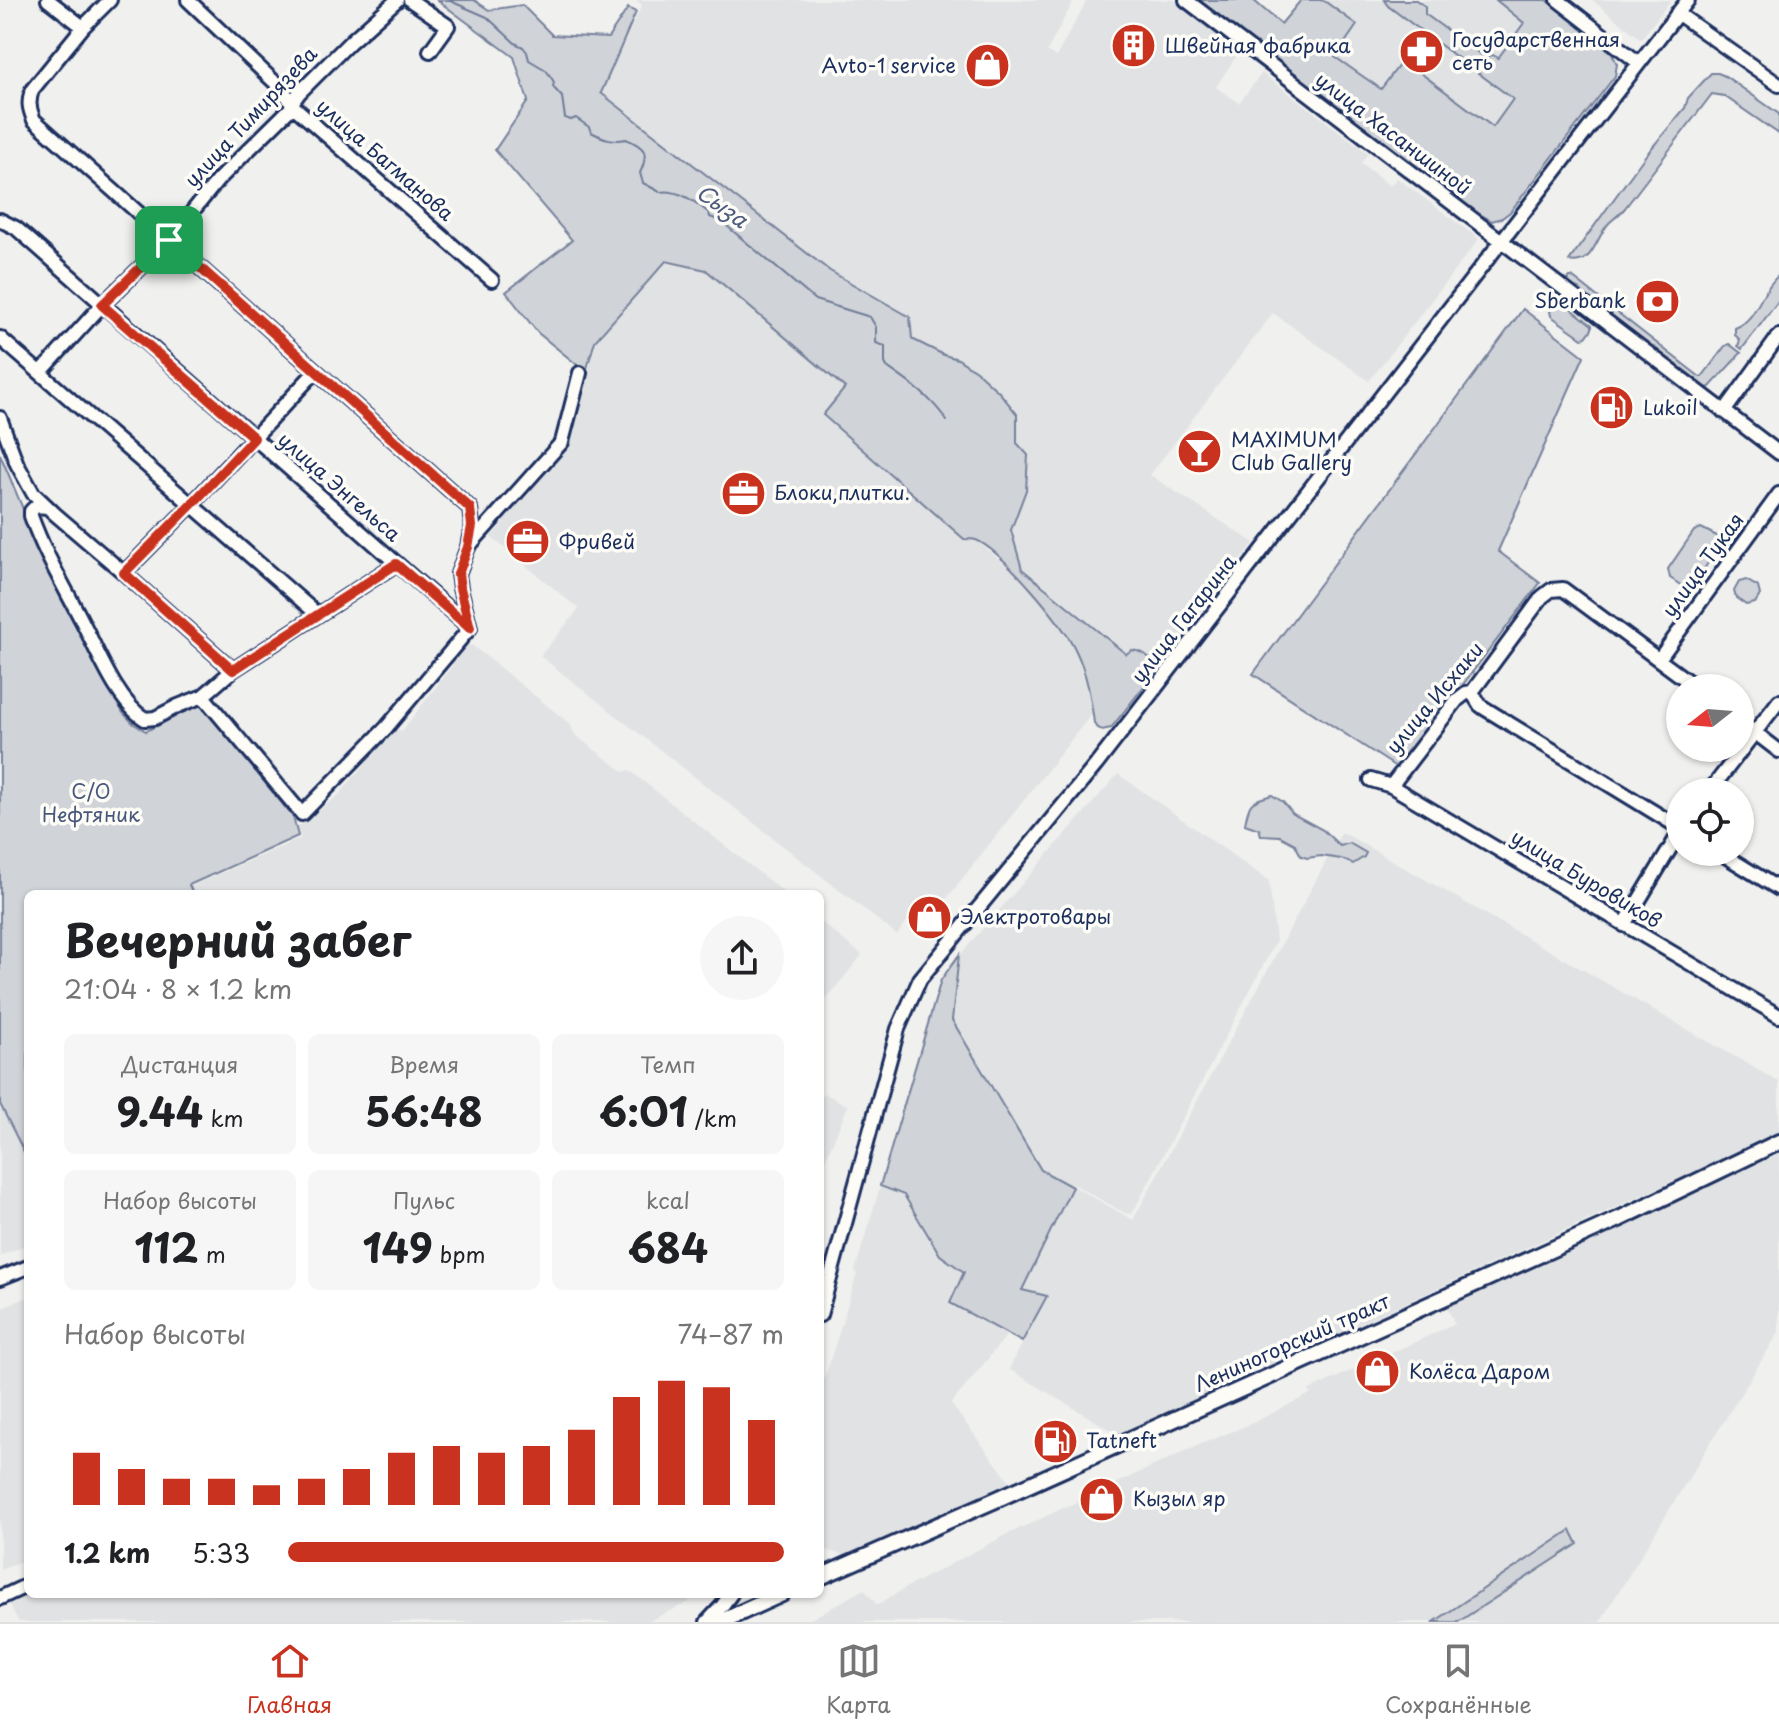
<!DOCTYPE html>
<html lang="ru">
<meta charset="utf-8">
<style>
body{margin:0;font-family:"Playpen Sans",sans-serif;background:#f6f6f6;color:#202124;height:100vh;display:flex;flex-direction:column;font-size:30px;white-space:nowrap}
*{box-sizing:border-box;margin:0}
p{font-size:26px;color:#757577}
.icon{flex:none;width:44px;height:44px;fill:none;stroke:currentColor;stroke-width:2;stroke-linecap:round;stroke-linejoin:round}
.map{position:relative;flex:1;overflow:hidden}
.sheet{position:absolute;left:24px;top:890px;width:800px;height:708px;display:flex;flex-direction:column;background:#fff;border-radius:12px;box-shadow:0 2px 6px #0004}
.sheet>*{flex:none}
.needle{width:52px;rotate:253deg}
.controls{position:absolute;left:1666px;top:674px;display:grid;gap:16px}
.controls a{display:grid;place-items:center;width:88px;height:88px;border-radius:50%;background:#fff;box-shadow:0 2px 6px #0004;font-size:40px}
.pin{position:absolute;display:grid;place-items:center;width:68px;height:68px;color:#fff;margin:-34px;border-radius:16px;box-shadow:0 4px 12px #0006}
.round{display:grid;place-items:center;flex:none;width:84px;height:84px;border-radius:42px;background:#f6f6f6}
.headline{display:flex;align-items:center;justify-content:space-between;height:136px;padding:0 40px}
h1{font-size:44px;font-weight:700;line-height:60px}
.figures{display:grid;grid-template-columns:repeat(3,1fr);gap:12px;height:136px;padding:8px 40px}
.figures div{display:grid;align-content:center;border-radius:12px;background:#f6f6f6;text-align:center}
.figures b{font-size:40px;font-weight:700}
.figures small{font-size:22px;font-weight:400}
.figures p{font-size:22px}
.chart{height:224px;padding:16px 40px}
.chart p{display:flex;justify-content:space-between}
.chart svg{width:100%;height:144px;margin-top:8px;stroke:#c8321e;stroke-width:6}
ul{padding:0 40px;list-style:none;font-size:26px}
li{display:grid;grid-template-columns:128px 96px 1fr;align-items:center;height:60px}
li i{height:20px;border-radius:10px;background:#c8321e}
.tabs{display:flex;justify-content:space-around;align-items:center;height:112px;border-top:2px solid #e0e0e0;background:#fff;font-size:22px;color:#757577}
.tabs a{display:grid;justify-items:center;gap:4px}
.tabs .current{color:#c8321e}
.map>svg:first-child{display:block}
.built{fill:#e0e2e3}
.green{fill:#d0d3d8;stroke:#76819b;stroke-width:2}
.lines{fill:none;stroke-linecap:round;stroke-linejoin:round}
.stream{stroke:#6f7b97;stroke-width:2}
.minor-casing{stroke:#1b2f5e;stroke-width:18}
.major-casing{stroke:#1b2f5e;stroke-width:20}
.minor{stroke:#fdfcf7;stroke-width:12}
.major{stroke:#fdfcf7;stroke-width:14}
.route-casing{stroke:#fff;stroke-width:16}
.route{stroke:#c8321e;stroke-width:10}
.labels{text-anchor:middle;stroke-width:7;stroke-linejoin:round;paint-order:stroke}
.poi-label{font-size:20px;fill:#1b2f5e;stroke:#fdfcf7;text-anchor:start}
.street-label{font-size:20px;fill:#1b2f5e;stroke:#fdfcf7}
.park-label{font-size:20px;fill:#48587c;stroke:#fdfcf7}
.water-label{font-size:22px;font-style:italic;fill:#4c5b7f;stroke:#fdfcf7}
</style>
<div class="map">
<svg width="1779" height="1622" viewBox="0 0 1779 1622">
<rect width="100%" height="100%" fill="#f0f0ee"/>
<filter id="ink" filterUnits="userSpaceOnUse"><feTurbulence type="fractalNoise" baseFrequency=".0125" numOctaves="2"/><feDisplacementMap in="SourceGraphic" scale="16" xChannelSelector="R" yChannelSelector="G"/><feConvolveMatrix kernelMatrix="1 2 1 2 8 2 1 2 1" color-interpolation-filters="sRGB"/></filter>
<g filter="url(#ink)">
<path class="built" d="M636,0h438l-27,51 9,6 31,-57h87l66,50 -24,37 23,16 23,-30 106,80 -7,10 29,23 7,-8 82,61 -110,142 -96,-68 -123,162 104,68 -101,132 -131,-108 -10,-38 15,-40 1,-34 -10,-13 -1,-28 -17,-22 -25,-22 -16,-10 -16,-5 -31,-16 -1,-22 -81,-46 -229,-179 41,-87z
M1304,0h218l61,50 -91,129 -212,-150z
M1592,0h79l-30,39z
M666,262l39,8 140,118 -22,27 140,123 14,3 39,32 22,24 37,51 12,33 6,31 -153,195 -14,-11 -29,39 -357,-279 39,-47 -88,-72 78,-95 27,-100z
M464,645l9,1 97,78 5,11 49,37 5,-2 157,124h-593l-4,-7 112,-49 -4,-11 42,-32 55,-66 8,2 51,-66 -1,-6z
M1118,774l151,107 7,60 -144,273 -7,-1 -52,-29 -3,1 -29,-15 -89,-150 8,-65z
M1342,832l437,250v51l-662,301 -108,-65 38,-73 -25,-6 51,-104 60,34z
M820,921l42,34 -42,52z
M824,1093l24,13 -28,66v-74z
M0,1107l28,55v82l-28,12z
M1779,1154v178l-179,290h-141l119,-78 -7,-14 -138,92h-627l58,-33 13,16 30,-18 103,-54 184,-86 59,-24 57,-29 -1,-4 146,-66 -9,-18z
M880,1187l23,9 36,59 24,17 -15,32 59,31 -56,69 59,78 -163,74 -27,-8v-161l8,-19 29,-94 -2,-4z
M28,1297v261l-28,12v-261z
M29,1594h656l4,8 -42,20h-628l-10,-18z"/>
<path class="green" d="M437,0h37l15,10 33,-5 30,30 56,3 20,-30 8,4 -35,81 229,178 80,46 2,22 32,16 14,4 18,12 24,22 17,21v29l11,12 -2,35 -15,40 11,39 104,85 6,-4c14,2 25,10 20,26l-41,52 -9,2 -6,-3 -2,-4c-3,-24 -7,-49 -18,-72 -11,-26 -75,-101 -100,-111 -4,-1 -8,-1 -12,-1l-141,-124 22,-27 -139,-118 -40,-9 -71,80 -9,31 -48,-39 -32,-41 66,-52 -77,-90 33,-49 -14,-44z
M1196,0h57l28,24 20,-24h22l34,25 -22,32 46,32 22,-29 90,67 20,-28 -125,-93 -4,-6h32l9,6v8l59,43 9,-2 5,3 26,-35 -28,-23h51l65,53 5,11 -2,12 -105,136 -8,6 -10,3 -13,-7z
M1711,73h7l7,3 54,38v20l-55,-38 -12,-2 -87,114c-5,6 -9,9 -15,14 -14,13 -16,45 -41,39l76,-105 40,-48 3,-10z
M1779,275v25l-37,49 -4,-3 2,-6 -5,-5v-7c22,-7 25,-38 44,-53z
M1569,277h3l128,100h2l23,-31 4,-2 12,9 -31,34 -6,2 -136,-98 -1,-9z
M1560,300l32,25v4l-6,8 -4,1 -31,-22 -1,-5 6,-10z
M1523,309l61,47 -86,195 42,32 -141,186 -146,-95z
M0,454l54,129 69,130 11,11 12,7 54,-28 93,114 5,19 -109,49 4,9h-165v266l-28,-56z
M1701,528l16,8 3,8 -26,41 -9,3 -15,-10 -2,-9 26,-38z
M1746,580l12,7 2,8 -5,8 -9,2 -10,-7 -2,-7 5,-9z
M1272,795l11,7 10,12 30,16 17,16 9,-3 17,10 -2,4 -11,7 -12,-5 -20,-3 -14,2 -6,-2 -6,-12 -15,-8 -19,-1 -2,-6 -14,-5c4,-23 6,-23 27,-29z
M959,955l-7,65 89,150 31,17 -50,103 25,6 -25,46 -72,-39 14,-31 -24,-17 -36,-60 -24,-9 61,-206z
M1571,1530l7,14 -120,78h-24z"/>
<g class="lines">
<path class="stream" d="M448,0l39,17 28,26 8,4 4,5 2,8 17,10 8,12 -1,5 9,10 3,21 6,2 5,-2 13,9 2,5c12,6 22,10 35,7 20,8 23,14 14,34l3,10 17,9c19,-3 35,10 49,21l1,4 11,4 94,79 55,17 6,10v16l9,3v17l2,4c23,16 44,30 60,54"/>
<defs>
<path id="minor" d="M48,0l35,27
M110,0l-27,27 -51,63c-4,12 -3,18 2,30l436,388 2,18 -4,21 -10,27 2,14 10,40 -84,100 -84,86 -99,-118
M188,0l96,91 9,15 199,174
M410,0l38,26 -18,25
M1186,0l593,453
M1558,0l81,63
M1677,13l102,72
M0,220l16,8 454,400
M0,338l317,276
M41,372l61,-67 67,-65 49,-60 75,-74 1,-6 5,-7 51,-51 47,-42
M1724,412l55,-76
M0,418l17,46 16,29 22,21 69,59 109,97
M47,507l-11,-1 -5,5v5c13,37 33,70 51,105 15,29 35,81 63,98l10,-1 23,-12 25,-10 30,-26 163,-106
M468,547l94,-105 18,-69
M124,573l68,-69 124,-133
M1659,659l120,-165
M1472,692l8,13 4,3 196,120
M1740,721l39,30
M1371,780l20,6 388,230
M1391,786l66,-86 9,-7 6,-1 70,-95 9,-7 12,-1 134,99
M1709,792l70,-91
M1719,852l60,37
M1624,925l56,-93
M0,1278l28,-11
M820,1315l78,-286 22,-50 176,-214 592,-765
M0,1598l28,-13
M707,1622l15,-16 9,-12"/>
<path id="major" d="M820,1577l173,-76 626,-282 160,-77
M720,1622l62,-28"/>
</defs>
<use href="#minor" class="minor-casing"/>
<use href="#major" class="major-casing"/>
<use href="#minor" class="minor"/>
<use href="#major" class="major"/>
</g>
</g>
<g class="lines" filter="url(#ink)">
<defs>
<path id="route" d="M169,240l301,268 2,18 -4,21 -10,27 2,14 10,40 -74,-64 -163,106 -109,-97 68,-69 62,-66 -152,-133z"/>
</defs>
<use href="#route" class="route-casing"/>
<use href="#route" class="route"/>
</g>
<defs>
<symbol id="building-disc" viewBox="-11 -11 22 22"><circle r="9.5" fill="#c8321e" stroke="#fdfcf7"/><path d="M-4-6H4V6H1V3H-1V6H-4ZM-2.5-4.3h1.7v1.8h-1.7ZM.8-4.3h1.7v1.8H.8ZM-2.5-1h1.7V.8h-1.7ZM.8-1h1.7V.8H.8Z" fill="#fff"/></symbol>
<symbol id="pharmacy-disc" viewBox="-11 -11 22 22"><circle r="9.5" fill="#c8321e" stroke="#fdfcf7"/><path d="M-2-6h4v4h4v4h-4v4h-4v-4h-4v-4h4Z" fill="#fff"/></symbol>
<symbol id="shop-disc" viewBox="-11 -11 22 22"><circle r="9.5" fill="#c8321e" stroke="#fdfcf7"/><path d="M-5-2.5h2.3a2.7 3.5 0 0 1 5.4 0H5L5.5 6h-11ZM-1.5-2.5h3a1.5 2.3 0 0 0-3 0Z" fill="#fff"/></symbol>
<symbol id="bank-disc" viewBox="-11 -11 22 22"><circle r="9.5" fill="#c8321e" stroke="#fdfcf7"/><path d="M-6-4H6V4H-6ZM0-2.3a2.3 2.3 0 1 0 0 4.6a2.3 2.3 0 1 0 0-4.6Z" fill="#fff"/></symbol>
<symbol id="fuel-disc" viewBox="-11 -11 22 22"><circle r="9.5" fill="#c8321e" stroke="#fdfcf7"/><path d="M-5.5-6h7V0h2V4h1.3V-2.5L3-4.5l.8-.8L6-3V5H2.5V1h-1V6h-7ZM-4.2-4.7v3.2H.2V-4.7Z" fill="#fff"/></symbol>
<symbol id="bar-disc" viewBox="-11 -11 22 22"><circle r="9.5" fill="#c8321e" stroke="#fdfcf7"/><path d="M-6-5H6L.8 .8V4.5H3.5V6h-7V4.5H-.8V.8Z" fill="#fff"/></symbol>
<symbol id="office-disc" viewBox="-11 -11 22 22"><circle r="9.5" fill="#c8321e" stroke="#fdfcf7"/><path d="M-6-3h4V-5.5h4V-3h4V5H-6ZM-1-4.5V-3h2v-1.5ZM-6 0V1H6V0Z" fill="#fff"/></symbol>
</defs>
<g fill-rule="evenodd">
<use href="#building-disc" x="1108" y="20" width="51" height="51"/>
<use href="#pharmacy-disc" x="1396" y="26" width="51" height="51"/>
<use href="#shop-disc" x="962" y="40" width="51" height="51"/>
<use href="#bank-disc" x="1632" y="276" width="51" height="51"/>
<use href="#fuel-disc" x="1586" y="382" width="51" height="51"/>
<use href="#bar-disc" x="1174" y="426" width="51" height="51"/>
<use href="#office-disc" x="718" y="468" width="51" height="51"/>
<use href="#office-disc" x="502" y="516" width="51" height="51"/>
<use href="#shop-disc" x="904" y="892" width="51" height="51"/>
<use href="#shop-disc" x="1352" y="1346" width="51" height="51"/>
<use href="#fuel-disc" x="1030" y="1416" width="51" height="51"/>
<use href="#shop-disc" x="1076" y="1474" width="51" height="51"/>
</g>
<g class="labels">
<g class="poi-label">
<text x="1452" y="47">Государственная<tspan x="1452" dy="23">сеть</tspan></text>
<text x="1165" y="53">Швейная фабрика</text>
<text x="956" y="73" text-anchor="end">Avto-1 service</text>
<text x="1626" y="308" text-anchor="end">Sberbank</text>
<text x="1643" y="415">Lukoil</text>
<text x="1231" y="447">MAXIMUM<tspan x="1231" dy="23">Club Gallery</tspan></text>
<text x="774" y="500">Блоки,плитки.</text>
<text x="559" y="549">Фривей</text>
<text x="960" y="924">Электротовары</text>
<text x="1409" y="1379">Колёса Даром</text>
<text x="1086" y="1448">Tatneft</text>
<text x="1133" y="1506">Кызыл яр</text>
</g>
<g class="street-label">
<text transform="translate(251 117) rotate(-47)" y="7">улица Тимирязева</text>
<text transform="translate(1393 134) rotate(37)" y="7">улица Хасаншиной</text>
<text transform="translate(385 160) rotate(41)" y="7">улица Багманова</text>
<text transform="translate(339 487) rotate(41)" y="7">улица Энгельса</text>
<text transform="translate(1703 565) rotate(-54)" y="7">улица Тукая</text>
<text transform="translate(1184 619) rotate(-52)" y="7">улица Гагарина</text>
<text transform="translate(1435 698) rotate(-50)" y="7">улица Исхаки</text>
<text transform="translate(1586 879) rotate(31)" y="7">улица Буровиков</text>
<text transform="translate(1292 1343) rotate(-24)" y="7">Лениногорский тракт</text>
</g>
<g class="park-label">
<text x="91" y="799">С/О<tspan x="91" dy="23">Нефтяник</tspan></text>
</g>
<g class="water-label">
<text transform="translate(722 206) rotate(36)" y="8">Сыза</text>
</g>
</g>
</svg>
<div class="controls">
<a><svg class="needle" viewBox="-14 -14 28 28"><path d="M0-13l5 13h-10z" fill="#e53935"/><path d="M0 13l5-13h-10z" fill="#757577"/></svg></a>
<a><svg class="icon" aria-label="locate" viewBox="0 0 24 24"><circle cx="12" cy="12" r="6"/><path d="M12 2v4M12 18v4M2 12h4M18 12h4"/></svg></a>
</div>
<div class="pin" style="left:169px;top:240px;background:#1e9e55"><svg class="icon" aria-label="arrive" viewBox="0 0 24 24"><path d="M6 21V4h12l-3 4 3 4H6"/></svg></div>
<section class="sheet">
<div class="headline"><div><h1>Вечерний забег</h1><p>21:04 · 8 × 1.2 km</p></div><a class="round"><svg class="icon" aria-label="share" viewBox="0 0 24 24"><path d="M12 15V3M7 8l5-5 5 5M5 13v7h14v-7"/></svg></a></div>
<div class="figures">
<div><p>Дистанция</p><b>9.44<small> km</small></b></div>
<div><p>Время</p><b>56:48</b></div>
<div><p>Темп</p><b>6:01<small> /km</small></b></div>
</div>
<div class="figures">
<div><p>Набор высоты</p><b>112<small> m</small></b></div>
<div><p>Пульс</p><b>149<small> bpm</small></b></div>
<div><p>kcal</p><b>684</b></div>
</div>
<div class="chart"><p><span>Набор высоты</span>74–87 m</p>
<svg viewBox="0 0 160 44" preserveAspectRatio="none"><path d="M5 44V28M15 44V33M25 44V36M35 44V36M45 44V38M55 44V36M65 44V33M75 44V28M85 44V26M95 44V28M105 44V26M115 44V21M125 44V11M135 44V6M145 44V8M155 44V18"/></svg>
</div>
<ul>
<li><b>1.2 km</b>5:33<i style="width:100%"></i></li>
</ul>
</section>
</div>
<nav class="tabs">
<a class="current"><svg class="icon" aria-label="home" viewBox="0 0 24 24"><path d="M3 11l9-7 9 7M6 9v11h12V9"/></svg>Главная</a>
<a><svg class="icon" aria-label="map" viewBox="0 0 24 24"><path d="M3 6l6-2 6 2 6-2v14l-6 2-6-2-6 2zM9 4v14M15 6v14"/></svg>Карта</a>
<a><svg class="icon" aria-label="saved" viewBox="0 0 24 24"><path d="M7 4h10v16l-5-4-5 4z"/></svg>Сохранённые</a>
</nav>
